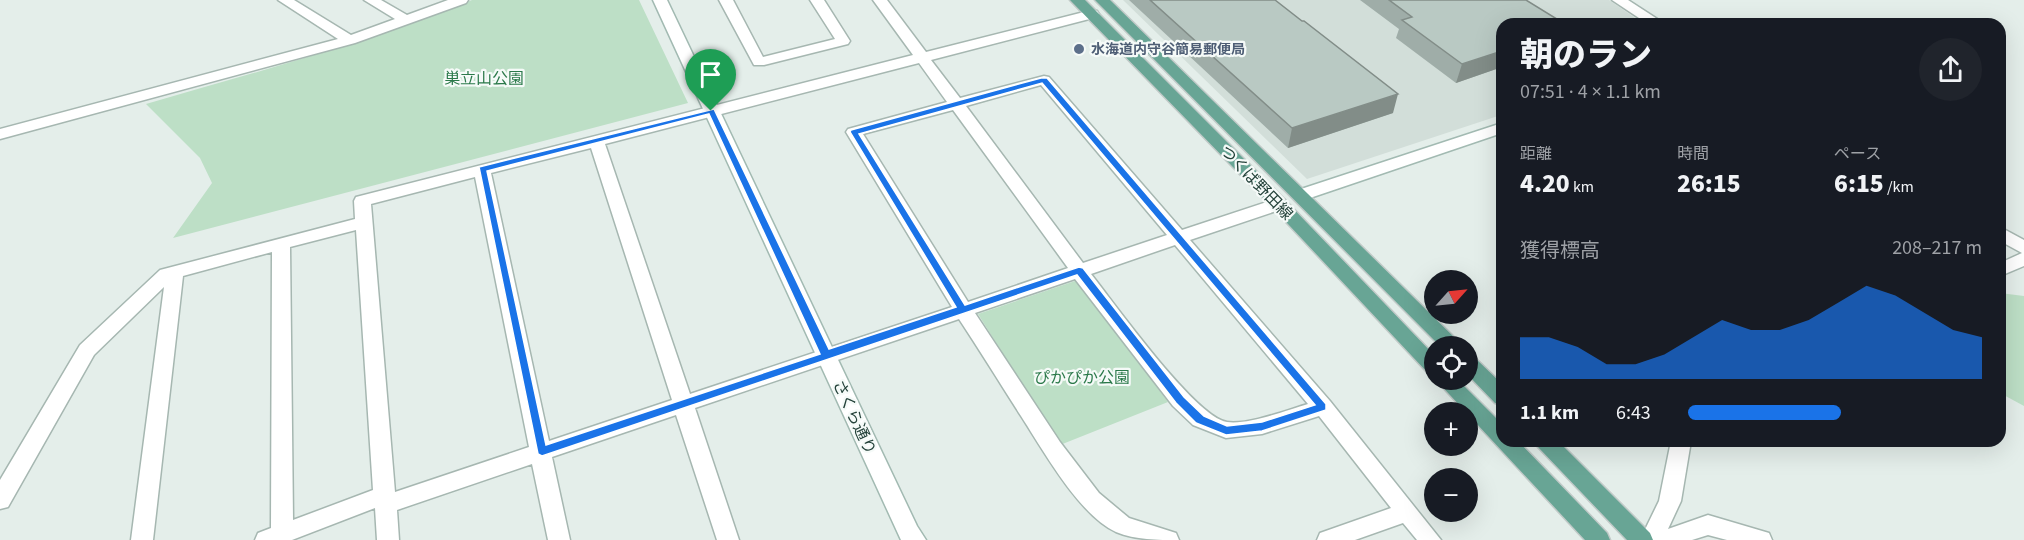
<!DOCTYPE html>
<html lang="ja">
<meta charset="utf-8">
<style>
body{margin:0;font-family:"Source Sans 3","Noto Sans JP",sans-serif;background:#20242c;color:#f1f3f6;height:100vh;display:flex;flex-direction:column;font-size:22px;white-space:nowrap}
*{box-sizing:border-box;margin:0}
p{font-size:20px;color:#9ea1a6}
.icon{flex:none;width:33px;height:33px;fill:none;stroke:currentColor;stroke-width:2;stroke-linecap:round;stroke-linejoin:round}
.map{position:relative;flex:1;overflow:hidden}
.sheet{position:absolute;left:1496px;top:18px;width:510px;height:429px;display:flex;flex-direction:column;background:#171b24;border-radius:18px;box-shadow:0 6px 24px #0002}
.sheet>*{flex:none}
.needle{width:39px;rotate:63deg}
.tools{position:absolute;left:1424px;top:270px;display:grid;gap:12px}
.tools a{display:grid;place-items:center;width:54px;height:54px;border-radius:50%;background:#171b24;box-shadow:0 6px 24px #0002;font-size:30px}
.pin{position:absolute;display:grid;place-items:center;width:51px;height:51px;color:#fff;margin:-62px -26px;border-radius:50% 50% 50% 0;rotate:-45deg;box-shadow:0 0 6px #0007}
.pin .icon{rotate:45deg}
.round{display:grid;place-items:center;flex:none;width:63px;height:63px;border-radius:32px;background:#20242c}
.overview{display:flex;align-items:center;justify-content:space-between;height:102px;padding:0 24px}
h1{font-size:33px;font-weight:800;line-height:45px}
.metrics{display:grid;grid-template-columns:repeat(3,1fr);gap:9px;height:102px;padding:6px 24px}
.metrics div{display:grid;align-content:center}
.metrics b{font-size:26px;font-weight:800}
.metrics small{font-size:16px;font-weight:400}
.metrics p{font-size:16px}
.chart{height:168px;padding:12px 24px}
.chart p{display:flex;justify-content:space-between}
.chart svg{width:100%;height:108px;margin-top:6px;fill:#1a73e8;opacity:.7}
ul{padding:0 24px;list-style:none;font-size:20px}
li{display:grid;grid-template-columns:96px 72px 1fr;align-items:center;height:45px}
li i{height:15px;border-radius:8px;background:#1a73e8}
.map>svg:first-child{display:block}
.built{fill:#d2ded9}
.green{fill:#bddfc6}
.lines{fill:none;stroke-linecap:round;stroke-linejoin:round}
.street-casing{stroke:#a6b7b1;stroke-width:3}
.secondary-casing{stroke:#a2bab2;stroke-width:3}
.primary-casing{stroke:#c1cac8;stroke-width:3}
.street{fill:#fff;fill-rule:evenodd}
.secondary{fill:#fff;fill-rule:evenodd}
.primary{fill:#68a595;fill-rule:evenodd}
.wall{fill:#9fada8}
.shaded-wall{fill:#828d88}
.building{fill:#b9c9c3;stroke:#828d88;stroke-width:1.5}
.route{fill:#1a73e8;stroke:#fff;stroke-width:1.5;fill-rule:evenodd}
.service-dot{fill:#5c6f8a;stroke:#f5faf8;stroke-width:2}
.labels{text-anchor:middle;stroke-width:4.5;stroke-linejoin:round;paint-order:stroke}
.far-service-label{font-size:14px;font-weight:bold;fill:#4e5e75;stroke:#f5faf8;text-anchor:start}
.park-label{font-size:16px;fill:#2b794a;stroke:#f5faf8}
.street-label{font-size:16px;fill:#234139;stroke:#f5faf8}
</style>
<div class="map">
<svg width="2024" height="540" viewBox="0 0 2024 540">
<rect width="100%" height="100%" fill="#e4eeea"/>
<path class="built" d="M1123,0h486l35,24h-142l-1,91 -194,64z"/>
<path class="green" d="M472,0h167l49,103 -515,135 39,-55 -12,-25 -54,-54c110,-32 220,-61 326,-104z
M1078,280l90,122 -108,43 -82,-131z
M2000,293l24,3v110l-24,-13z"/>
<g class="lines">
<defs>
<path id="street" d="M278,0h16l57,35 44,-16 -31,-19h17l26,15 41,-15h20l-2,3 -111,40 -355,96v-10l338,-90z
M719,0h14l30,57 72,-18 -25,-39h14l26,41 -2,3 -84,21h-10z
M873,0h14l39,52 166,-42 5,1 2,3 -2,3 -166,43 29,38 84,-22 5,1 133,153 91,-30h12l2,4 -2,4 -95,32 140,161 111,139h-24l-14,-17 -48,17h-38l3,-7 71,-25 -72,-92 -57,18 -36,4 -33,-13 -20,-19 -98,-127 -100,34 85,129 39,51 30,25 47,15 3,7c-22,0 -43,0 -63,-8 -37,-17 -73,-82 -95,-116 -21,-33 -41,-65 -62,-97l-264,89 44,132h-22l-41,-125 -124,42 18,83h-22l-16,-76 -135,46 2,30h-22l-2,-32 -83,32h-37l3,-7 13,-5 1,-276 -89,24 -30,264h-22l33,-253 -70,68 -86,152 -8,2v-29l80,-135 80,-75 195,-51 -1,-18 2,-4 557,-142zM919,63l28,39 -99,27 -2,3 106,175 -262,87 -85,-250zM1041,85l126,150 -84,28 -117,-157zM953,110l115,158 -100,34 -105,-168zM591,148l81,252 -123,41 -58,-268zM475,177l54,270 -134,45 -24,-288zM356,230l17,260 -80,30 -3,-273zM1175,245l133,159c-21,6 -59,21 -81,18 -32,-5 -112,-118 -136,-148z
M1612,0h16l37,24h-17z
M2000,227l24,13v26l-24,10v-13l22,-10 -22,-12z
M1671,441h20l-10,60 -13,28 40,-14 61,18 3,7h-45l-19,-5 -16,5h-52l19,-39z"/>
<path id="secondary" d="M653,0h14l250,526 9,14h-25z
M1502,123v10l-195,66h-12l-2,-4 2,-4z"/>
<path id="primary" d="M1070,0h15l200,200 149,155v19l-7,-2 -154,-164z
M1095,0h15l348,341 2,5h-20z
M1467,355l7,2 28,27v21l-7,-2 -28,-29z
M1436,380h22l44,44v17h16l89,92 3,7h-25z
M1535,441h23l92,92 3,7h-26l-89,-93z"/>
</defs>
<use href="#street" class="street-casing"/>
<use href="#secondary" class="secondary-casing"/>
<use href="#primary" class="primary-casing"/>
<use href="#street" class="street"/>
<use href="#secondary" class="secondary"/>
<use href="#primary" class="primary"/>
</g>
<path class="wall" d="M1129,0h146l118,113 -105,35z
M1360,0h166l-24,24v43l-46,16 -60,-45 3,-9z"/>
<path class="shaded-wall" d="M1502,51v16l-46,16 6,-19z
M1398,94l-5,19 -105,35 4,-20z"/>
<path class="building" d="M1150,0h125l27,21h2l94,73 -106,34z
M1389,0h137l39,24h-63v27l-40,13 -60,-44 10,-3z"/>
<path class="route" d="M1041,78h6l279,326v6l-64,21 -36,4 -30,-12 -20,-20 -99,-128 -535,181 -4,-2 -59,-287 235,-58 115,240 127,-42 -106,-175 1,-2zM1042,83l273,322 -53,17 -35,4 -23,-10 -20,-19 -101,-129 -4,-1 -114,38 -106,-171zM709,114l111,240 -274,91 -59,-274z"/>
<circle class="service-dot" cx="1079" cy="49" r="6"/>
<g class="labels">
<g class="far-service-label">
<text x="1091" y="54">水海道内守谷簡易郵便局</text>
</g>
<g class="park-label">
<text x="484" y="84">巣立山公園</text>
<text x="1082" y="383">ぴかぴか公園</text>
</g>
<g class="street-label">
<text transform="translate(1257 182) rotate(46)" y="6">つくば野田線</text>
<text transform="translate(855 417) rotate(65)" y="6">さくら通り</text>
</g>
</g>
</svg>
<div class="tools">
<a><svg class="needle" viewBox="-14 -14 28 28"><path d="M0-13l5 13h-10z" fill="#e53935"/><path d="M0 13l5-13h-10z" fill="#9ea1a6"/></svg></a>
<a><svg class="icon" aria-label="locate" viewBox="0 0 24 24"><circle cx="12" cy="12" r="6"/><path d="M12 2v4M12 18v4M2 12h4M18 12h4"/></svg></a>
<a>+</a>
<a>−</a>
</div>
<div class="pin" style="left:711px;top:111px;background:#1e9e55"><svg class="icon" aria-label="arrive" viewBox="0 0 24 24"><path d="M6 21V4h12l-3 4 3 4H6"/></svg></div>
<section class="sheet">
<div class="overview"><div><h1>朝のラン</h1><p>07:51 · 4 × 1.1 km</p></div><a class="round"><svg class="icon" aria-label="share" viewBox="0 0 24 24"><path d="M12 15V3M7 8l5-5 5 5M5 13v7h14v-7"/></svg></a></div>
<div class="metrics">
<div><p>距離</p><b>4.20<small> km</small></b></div>
<div><p>時間</p><b>26:15</b></div>
<div><p>ペース</p><b>6:15<small> /km</small></b></div>
</div>
<div class="chart"><p><span>獲得標高</span>208–217 m</p>
<svg viewBox="0 0 160 44" preserveAspectRatio="none"><path d="M0 44V27L10 27L20 31L30 38L40 38L50 34L60 27L70 20L80 24L90 24L100 20L110 13L120 6L130 10L140 17L150 24L160 27V44z"/></svg>
</div>
<ul>
<li><b>1.1 km</b>6:43<i style="width:52%"></i></li>
</ul>
</section>
</div>
